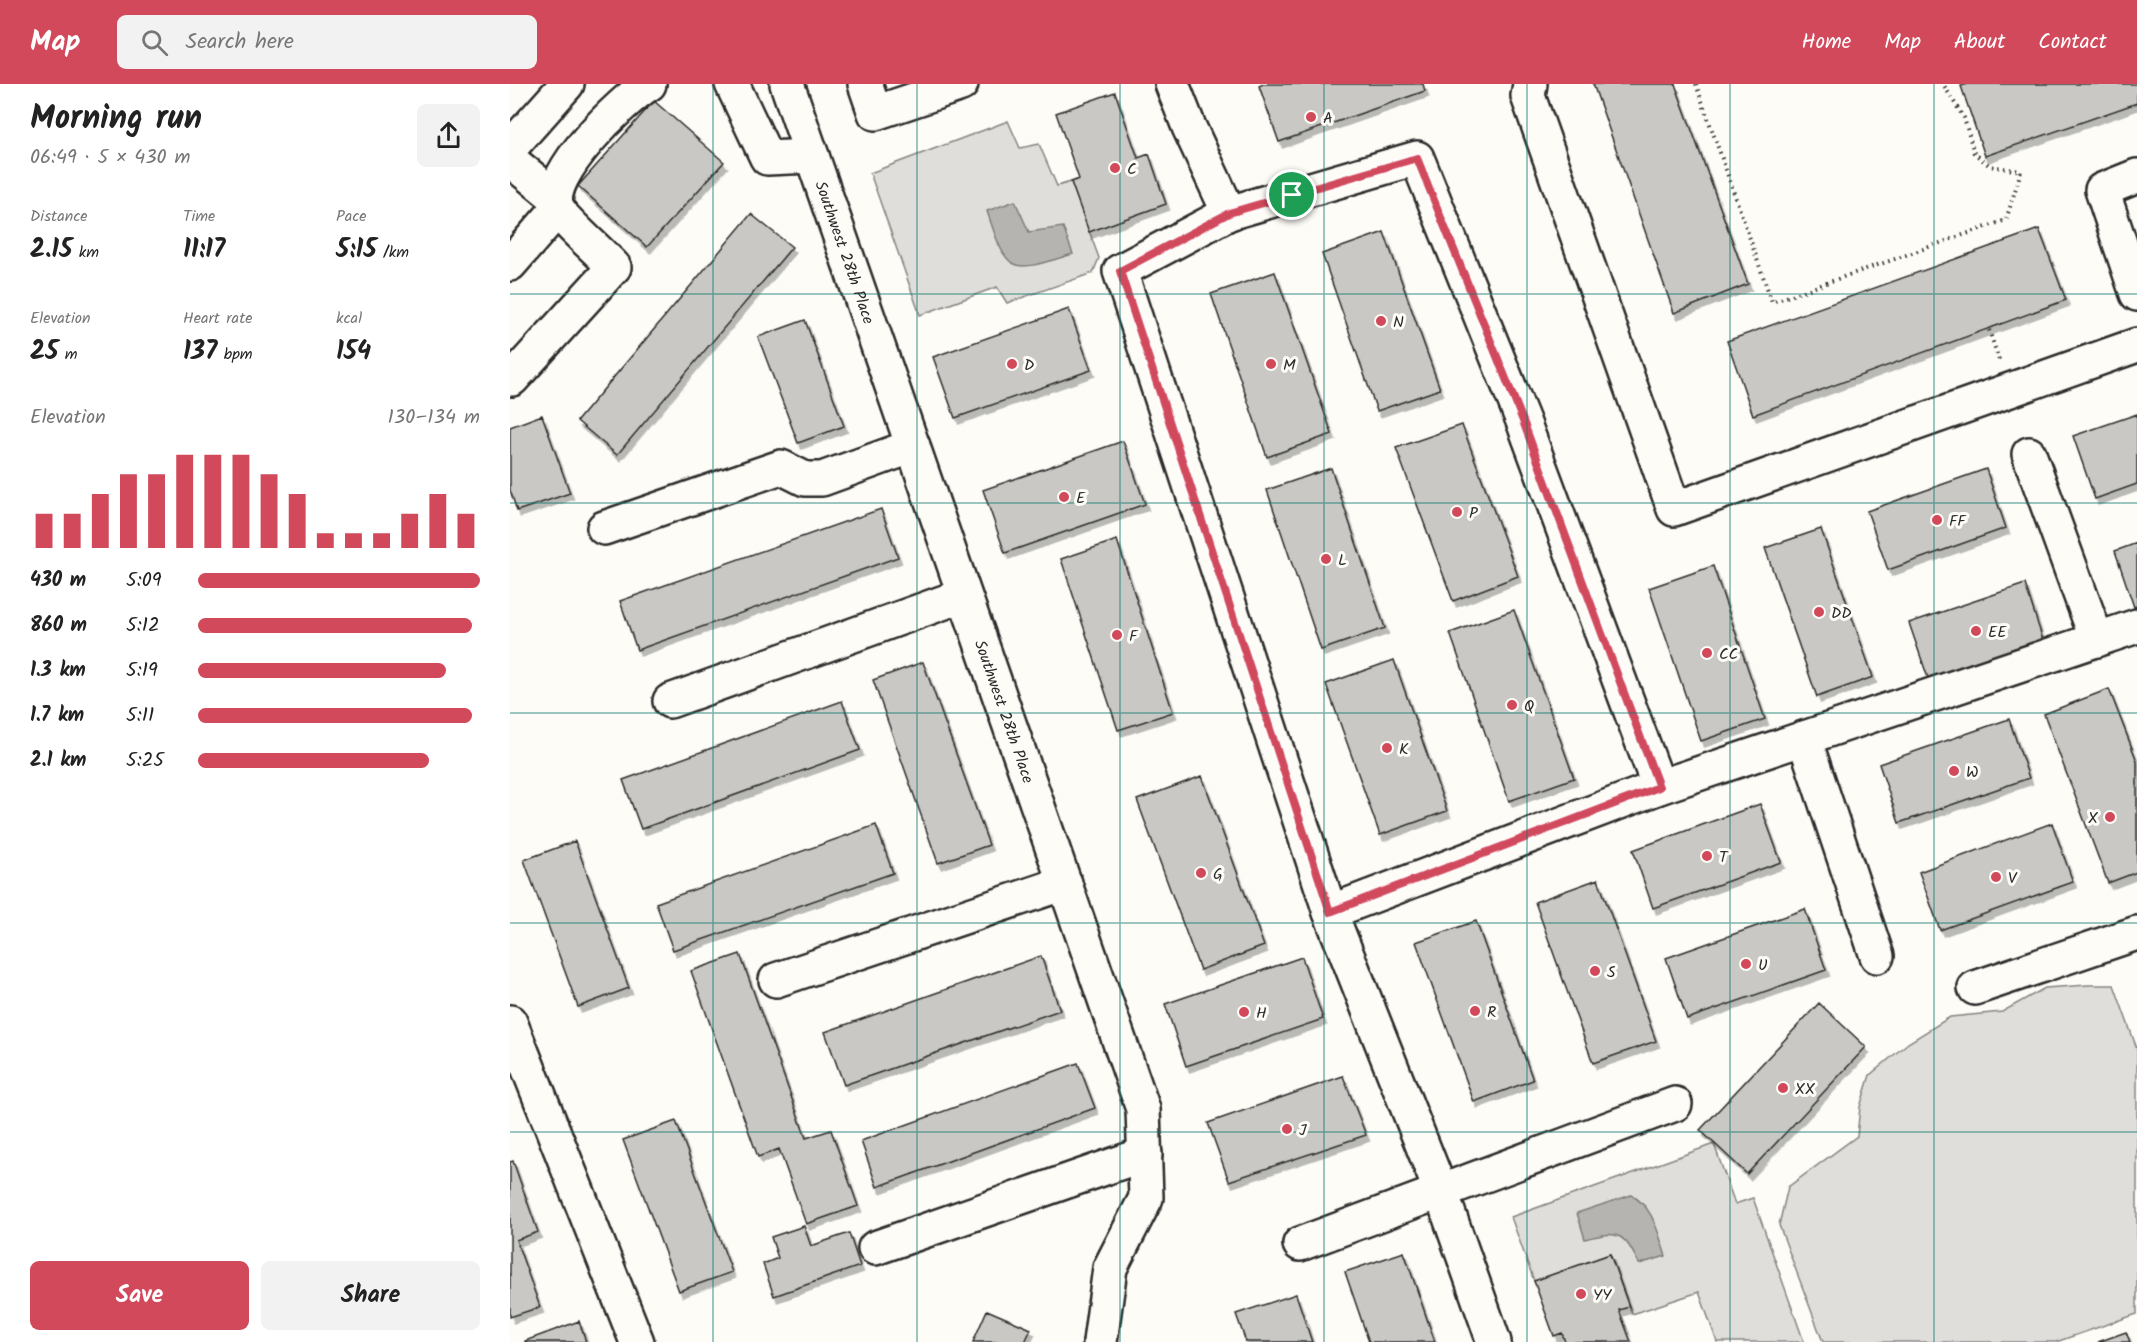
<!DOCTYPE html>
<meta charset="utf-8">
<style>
body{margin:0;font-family:Kalam,sans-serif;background:#f2f2f2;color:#222;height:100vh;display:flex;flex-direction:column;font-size:22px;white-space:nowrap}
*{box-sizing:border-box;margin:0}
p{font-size:20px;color:#767676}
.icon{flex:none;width:33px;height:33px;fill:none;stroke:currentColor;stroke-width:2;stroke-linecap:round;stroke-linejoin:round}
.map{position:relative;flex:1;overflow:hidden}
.sheet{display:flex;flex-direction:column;background:#fff;width:510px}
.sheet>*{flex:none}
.pin{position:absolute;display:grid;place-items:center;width:51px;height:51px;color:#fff;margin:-26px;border:3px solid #fff;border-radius:50%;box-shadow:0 2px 6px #0007}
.round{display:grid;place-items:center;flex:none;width:63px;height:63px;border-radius:9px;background:#f2f2f2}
.head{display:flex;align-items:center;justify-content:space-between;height:102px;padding:0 30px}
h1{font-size:33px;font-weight:600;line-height:45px}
.stats{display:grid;grid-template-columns:repeat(3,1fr);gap:9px;height:102px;padding:6px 30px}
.stats div{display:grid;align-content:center}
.stats b{font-size:26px;font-weight:600}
.stats small{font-size:16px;font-weight:400}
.stats p{font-size:16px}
.chart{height:168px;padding:12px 30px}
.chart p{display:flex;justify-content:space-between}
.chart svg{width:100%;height:108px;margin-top:6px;stroke:#d1495b;stroke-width:6}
.action{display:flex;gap:12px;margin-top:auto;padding:12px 30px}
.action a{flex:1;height:69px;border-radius:9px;background:#d1495b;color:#fff;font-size:24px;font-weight:600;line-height:69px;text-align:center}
.action a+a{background:#f2f2f2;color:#222}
ul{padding:0 30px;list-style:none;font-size:20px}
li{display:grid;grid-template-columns:96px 72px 1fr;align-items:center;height:45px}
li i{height:15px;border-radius:8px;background:#d1495b}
header{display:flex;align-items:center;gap:36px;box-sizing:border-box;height:84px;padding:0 30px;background:#d1495b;color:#fff}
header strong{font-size:28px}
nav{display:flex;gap:33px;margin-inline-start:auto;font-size:21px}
.search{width:420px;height:54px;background:#f2f2f2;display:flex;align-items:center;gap:15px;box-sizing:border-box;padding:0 21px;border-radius:9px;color:#767676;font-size:22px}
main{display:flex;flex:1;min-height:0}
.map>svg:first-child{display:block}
.green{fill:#dfdeda;stroke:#858482;stroke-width:1.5}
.water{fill:#b5b4b1;stroke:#7e7d7b;stroke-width:1.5}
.building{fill:#c9c8c4;stroke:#2b2b2b;stroke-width:1.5;filter:url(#shadow)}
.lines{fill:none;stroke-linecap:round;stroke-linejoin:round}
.minor-casing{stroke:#2b2b2b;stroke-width:38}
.path{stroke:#2b2b2b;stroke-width:4;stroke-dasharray:1.5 4.5;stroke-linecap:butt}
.minor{stroke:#fdfcf7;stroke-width:33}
.route-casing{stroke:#fff;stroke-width:12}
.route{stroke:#d1495b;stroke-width:8}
.grid{fill:none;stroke:#0f766e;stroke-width:1.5;stroke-opacity:0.55}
.poi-dot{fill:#d1495b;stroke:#fdfcf7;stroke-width:2}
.labels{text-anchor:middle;stroke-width:6;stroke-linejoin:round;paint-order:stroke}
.poi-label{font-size:16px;fill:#2b2b2b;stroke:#fdfcf7;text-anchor:start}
.street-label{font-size:16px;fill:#2b2b2b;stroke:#fdfcf7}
</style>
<header>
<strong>Map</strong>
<div class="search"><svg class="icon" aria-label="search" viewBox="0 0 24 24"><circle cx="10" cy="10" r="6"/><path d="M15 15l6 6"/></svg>Search here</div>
<nav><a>Home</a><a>Map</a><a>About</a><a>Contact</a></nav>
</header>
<main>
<section class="sheet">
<div class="head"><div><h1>Morning run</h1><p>06:49 · 5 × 430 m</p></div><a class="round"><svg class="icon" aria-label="share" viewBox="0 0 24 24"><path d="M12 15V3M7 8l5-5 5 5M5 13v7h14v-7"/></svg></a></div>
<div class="stats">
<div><p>Distance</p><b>2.15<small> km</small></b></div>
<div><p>Time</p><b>11:17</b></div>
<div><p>Pace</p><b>5:15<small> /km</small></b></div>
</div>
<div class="stats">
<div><p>Elevation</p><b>25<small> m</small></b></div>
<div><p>Heart rate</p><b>137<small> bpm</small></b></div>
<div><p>kcal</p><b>154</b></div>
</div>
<div class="chart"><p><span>Elevation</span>130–134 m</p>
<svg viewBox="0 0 160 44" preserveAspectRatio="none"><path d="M5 44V30M15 44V30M25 44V22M35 44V14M45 44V14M55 44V6M65 44V6M75 44V6M85 44V14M95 44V22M105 44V38M115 44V38M125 44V38M135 44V30M145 44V22M155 44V30"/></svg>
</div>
<ul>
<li><b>430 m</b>5:09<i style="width:100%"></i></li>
<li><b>860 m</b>5:12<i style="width:97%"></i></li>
<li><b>1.3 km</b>5:19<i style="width:88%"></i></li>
<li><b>1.7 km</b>5:11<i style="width:97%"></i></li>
<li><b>2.1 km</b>5:25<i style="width:82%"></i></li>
</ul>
<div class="action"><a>Save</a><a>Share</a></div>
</section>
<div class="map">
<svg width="1627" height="1258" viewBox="0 0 1627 1258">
<defs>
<filter id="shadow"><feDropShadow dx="3.5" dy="6" stdDeviation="0" flood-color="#0004"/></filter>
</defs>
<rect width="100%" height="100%" fill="#fdfcf7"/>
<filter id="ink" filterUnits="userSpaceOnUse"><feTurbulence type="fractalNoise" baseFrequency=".0167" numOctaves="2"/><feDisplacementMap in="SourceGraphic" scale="12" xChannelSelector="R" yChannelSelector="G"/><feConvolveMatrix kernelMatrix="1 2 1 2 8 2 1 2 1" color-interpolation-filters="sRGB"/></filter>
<g filter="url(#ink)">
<path class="green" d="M498,37l12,27 19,-4 18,42 14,-4 28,76 -6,15 -86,30 -10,-16 -77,28 -50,-142z
M1578,901h26l23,64v265l-81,28h-233l-44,-117 9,-38 69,-51 3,-29 10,-32 38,-32 42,-26 52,-5 43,-24z
M1204,1060l21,60 18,-6 51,144h-87l-18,-50 -67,22 -22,-60 -76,27 -23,-64z"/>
<path class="water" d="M505,117l14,31 34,-5 10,27c-64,20 -65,21 -86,-43z
M1121,1111c23,12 27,39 35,61l-27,8c-15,-31 -20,-34 -54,-25l-8,-26z"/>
<path class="building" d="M753,0h160l2,7 -146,51 -20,-56z
M1083,0h82l73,200 -74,29z
M1458,0h169v19l-152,53 -24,-70z
M605,8l23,66 11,-4 17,50 -77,28 -18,-50 8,-3 -23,-66z
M144,17l70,61 -77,85 -69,-61z
M241,130l41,33 -175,208 -40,-34z
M1529,145l27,71 -313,115 -26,-74z
M874,148l56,157 -63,22 -55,-157z
M765,188l57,162 -65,23 -56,-163z
M559,225l22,61 -136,48 -22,-61z
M295,236l39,106 -46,17 -40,-106z
M1627,330v70l-42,15 -22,-63z
M32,331l28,78 -53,18 -7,-21v-63z
M952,341l56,151 -65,25 -57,-153z
M613,357l22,63 -140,49 -22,-63z
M821,384l54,160 -64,22 -54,-160z
M1476,385l20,59 -118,42 -21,-59z
M371,425l17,48 -261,93 -17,-49z
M1311,445l52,148 -56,20 -52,-149z
M607,456l56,172 -55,18 -57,-171z
M1627,459v63l-3,1 -19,-56z
M1203,482l52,153 -64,22 -52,-153z
M1515,500l18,56 -115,38 -19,-55z
M1004,526l60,168 -65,23 -59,-168z
M884,576l53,151 -67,24 -54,-151z
M413,578l66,183 -51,18 -65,-183z
M1599,605l28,72v111l-29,11 -64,-169z
M332,617l18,49 -219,79 -18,-49z
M1499,635l20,59 -130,45 -20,-59z
M692,692l62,170 -64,24 -63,-170z
M1250,720l21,58 -128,46 -20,-58z
M1542,739l21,59 -133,48 -21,-58z
M366,741l17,48 -220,77 -17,-47z
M65,757l54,147 -51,19 -54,-147z
M1088,795l58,162 -63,22 -58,-161z
M1295,825l21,61 -139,49 -21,-61z
M966,837l57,159 -59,22 -58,-160z
M230,870l66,184 25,-8 27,76 -52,18 -27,-75 -21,8 -67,-186z
M531,872l19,54 -216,75 -19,-53z
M792,873l21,62 -137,47 -21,-62z
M1309,919l47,44 -119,127 -47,-44z
M568,979l17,45 -218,79 -16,-46z
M833,992l23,59 -137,46 -21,-58z
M166,1037l56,151 -53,19 -56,-151z
M3,1077l25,71 -22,8 24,67 -30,10v-155z
M294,1142l7,20 38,-13 11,33 -86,30 -11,-32 15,-6 -7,-21z
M894,1168l31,90h-66l-24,-70z
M1100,1170l19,53 -10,3 12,32h-66l-3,-9 -8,3 -20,-55z
M786,1210l16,48h-66l-10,-28z
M477,1226l44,19 -6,13h-52z
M69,1237l7,21h-61v-1z
M1616,1248l4,10h-32z"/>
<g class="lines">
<defs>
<g id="minor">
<path d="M222,0l35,74 45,-2"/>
<path id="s1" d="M277,0l356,1025 3,89 -36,70 -10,74"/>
<path d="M355,0l10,29 86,-29"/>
<path d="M662,0l17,43 40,86"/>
<path d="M1020,0l-2,12 146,413 463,-164"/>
<path d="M0,64l57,-64"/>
<path d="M0,76l44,36"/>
<path d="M1627,92l-35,14 35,104"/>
<path d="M0,180l47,-54"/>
<path d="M0,291l2,4 102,-112c-11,-12 -52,-48 -57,-59 -13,-33 66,-108 92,-124"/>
<path d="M1519,370l68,186"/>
<path d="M94,444l177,-61 24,12h17l91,-33"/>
<path d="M160,617l294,-106"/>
<path d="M1294,654l73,218"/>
<path d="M820,828l329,-125 478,-161"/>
<path d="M266,896l289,-97"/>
<path d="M1465,904l162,-55"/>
<path d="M0,938l127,320"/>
<path d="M790,1160l375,-140"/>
<path d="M365,1164l270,-94"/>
<path d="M984,1258l-53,-150 -111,-280 -210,-641 109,-58 188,-55 106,263 136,366"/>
</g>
</defs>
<use href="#minor" class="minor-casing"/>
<path class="path" d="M1186,0l76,218 234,-82 15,-49 -31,-5 -16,-13 -10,-35 -21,-34
M1479,246l10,30"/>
<use href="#minor" class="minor"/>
</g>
</g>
<g class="lines" filter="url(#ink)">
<defs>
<path id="route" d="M907,74l106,263 136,366 -329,125 -210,-641 109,-58z"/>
</defs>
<use href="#route" class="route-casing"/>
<use href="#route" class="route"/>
</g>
<path class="grid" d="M203,0v1258M407,0v1258M610,0v1258M814,0v1258M1017,0v1258M1220,0v1258M1424,0v1258M0,210h1627M0,419h1627M0,629h1627M0,839h1627M0,1048h1627"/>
<g class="poi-dot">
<circle cx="801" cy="33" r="6"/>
<circle cx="605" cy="84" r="6"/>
<circle cx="871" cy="237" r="6"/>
<circle cx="502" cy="280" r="6"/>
<circle cx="761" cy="280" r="6"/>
<circle cx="554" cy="413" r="6"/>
<circle cx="947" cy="428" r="6"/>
<circle cx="1427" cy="436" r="6"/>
<circle cx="816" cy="475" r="6"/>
<circle cx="1309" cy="528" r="6"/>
<circle cx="1466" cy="547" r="6"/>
<circle cx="607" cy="551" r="6"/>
<circle cx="1197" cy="569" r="6"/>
<circle cx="1002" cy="621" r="6"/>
<circle cx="877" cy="664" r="6"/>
<circle cx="1444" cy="687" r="6"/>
<circle cx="1600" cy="733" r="6"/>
<circle cx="1197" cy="772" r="6"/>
<circle cx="691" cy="789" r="6"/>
<circle cx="1486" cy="793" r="6"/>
<circle cx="1236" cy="880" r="6"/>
<circle cx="1085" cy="887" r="6"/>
<circle cx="965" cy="927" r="6"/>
<circle cx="734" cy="928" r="6"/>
<circle cx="1273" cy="1004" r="6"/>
<circle cx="777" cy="1045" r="6"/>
<circle cx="1071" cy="1210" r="6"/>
</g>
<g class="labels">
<g class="poi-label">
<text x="813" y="39">A</text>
<text x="617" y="90">C</text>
<text x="883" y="243">N</text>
<text x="514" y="286">D</text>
<text x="773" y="286">M</text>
<text x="566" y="419">E</text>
<text x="959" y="434">P</text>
<text x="1439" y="442">FF</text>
<text x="828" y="481">L</text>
<text x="1321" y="534">DD</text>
<text x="1478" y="553">EE</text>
<text x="619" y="557">F</text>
<text x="1209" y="575">CC</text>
<text x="1014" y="627">Q</text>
<text x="889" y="670">K</text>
<text x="1456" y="693">W</text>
<text x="1588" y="739" text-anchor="end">X</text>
<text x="1209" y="778">T</text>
<text x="703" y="795">G</text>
<text x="1498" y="799">V</text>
<text x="1248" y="886">U</text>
<text x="1097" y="893">S</text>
<text x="977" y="933">R</text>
<text x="746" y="934">H</text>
<text x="1285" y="1010">XX</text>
<text x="789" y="1051">J</text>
<text x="1083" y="1216">YY</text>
</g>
<g class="street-label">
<text dy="6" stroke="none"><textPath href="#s1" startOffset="178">Southwest 28th Place</textPath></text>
<text dy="6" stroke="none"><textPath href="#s1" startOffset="664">Southwest 28th Place</textPath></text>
</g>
</g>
</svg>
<div class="pin" style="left:782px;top:111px;background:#1e9e55"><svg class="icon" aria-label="arrive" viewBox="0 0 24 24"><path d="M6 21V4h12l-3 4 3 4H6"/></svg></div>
</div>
</main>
